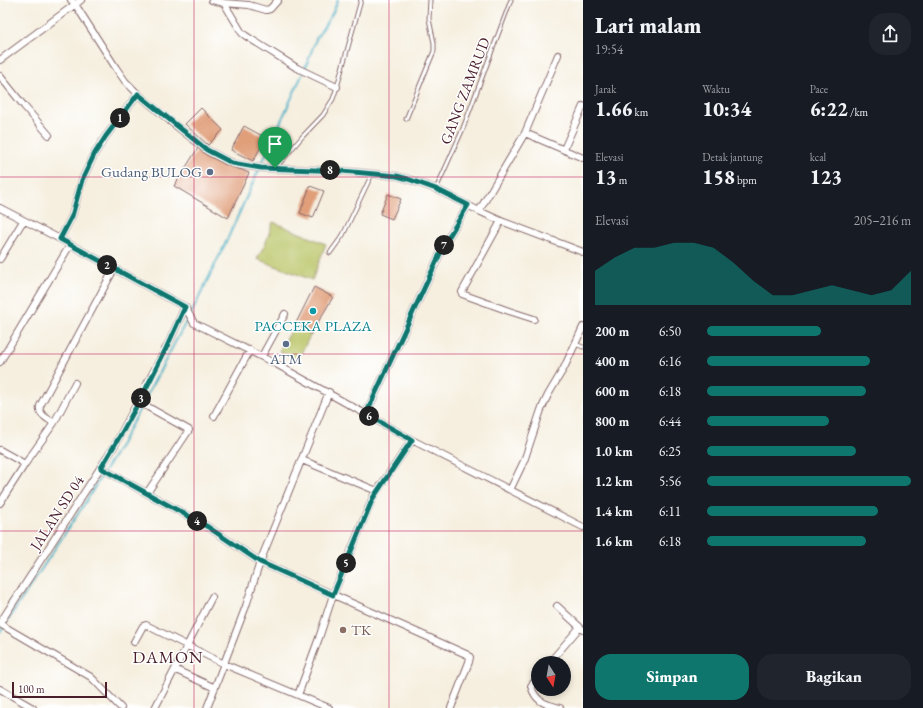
<!DOCTYPE html>
<html lang="id">
<meta charset="utf-8">
<style>
body{margin:0;font-family:"EB Garamond",serif;background:#20242c;color:#f1f3f6;height:100vh;display:flex;flex-direction:column;font-size:15px;white-space:nowrap}
*{box-sizing:border-box;margin:0}
p{font-size:13px;color:#9ea1a6}
.icon{flex:none;width:22px;height:22px;fill:none;stroke:currentColor;stroke-width:2;stroke-linecap:round;stroke-linejoin:round}
.map{position:relative;flex:1;overflow:hidden}
.drawer{display:flex;flex-direction:column;background:#171b24;width:340px}
.drawer>*{flex:none}
.needle{width:26px;rotate:169deg}
.fabs{position:absolute;left:531px;top:656px;display:grid;gap:8px}
.fabs a{display:grid;place-items:center;width:40px;height:40px;border-radius:50%;background:#171b24;box-shadow:0 2px 6px #0003;font-size:20px}
.scale{position:absolute;left:12px;bottom:10px;width:95px;box-sizing:border-box;padding-left:4px;border:2px solid #4a1f2b;border-top:0;font-size:11px;line-height:14px;white-space:nowrap;color:#4a1f2b;-webkit-text-stroke:3px #fff;paint-order:stroke}
.pin{position:absolute;display:grid;place-items:center;width:34px;height:34px;color:#fff;margin:-41px -17px;border-radius:50% 50% 50% 0;rotate:-45deg;box-shadow:0 0 4px #0007}
.pin .icon{rotate:45deg}
.km{position:absolute;width:20px;height:20px;margin:-10px;border-radius:50%;background:#222;color:#fff;font-size:11px;line-height:20px;text-align:center}
.round{display:grid;place-items:center;flex:none;width:42px;height:42px;border-radius:16px;background:#20242c}
.summary{display:flex;align-items:center;justify-content:space-between;height:68px;padding:0 12px}
h1{font-size:22px;font-weight:800;line-height:30px}
.figures{display:grid;grid-template-columns:repeat(3,1fr);gap:6px;height:68px;padding:4px 12px}
.figures div{display:grid;align-content:center}
.figures b{font-size:20px;font-weight:800}
.figures small{font-size:11px;font-weight:400}
.figures p{font-size:11px}
.chart{height:112px;padding:8px 12px}
.chart p{display:flex;justify-content:space-between}
.chart svg{width:100%;height:72px;margin-top:4px;fill:#0f766e;opacity:.7}
.cta{display:flex;gap:8px;margin-top:auto;padding:8px 12px}
.cta a{flex:1;height:46px;border-radius:16px;background:#0f766e;color:#fff;font-size:16px;font-weight:800;line-height:46px;text-align:center}
.cta a+a{background:#20242c;color:#f1f3f6}
ul{padding:0 12px;list-style:none;font-size:13px}
li{display:grid;grid-template-columns:64px 48px 1fr;align-items:center;height:30px}
li i{height:10px;border-radius:5px;background:#0f766e}
main{display:flex;flex:1;min-height:0}
.map>svg:first-child{display:block}
.green{fill:#b9c466;stroke:#827248}
.lines{fill:none;stroke-linecap:round;stroke-linejoin:round}
.stream{stroke:#48b0c7;stroke-width:2}
.building{fill:#e09e79}
.service-casing{stroke:#86686a;stroke-width:5}
.minor-casing{stroke:#86686a;stroke-width:8}
.service{stroke:#fff;stroke-width:3}
.minor{stroke:#fff;stroke-width:6}
.route-casing{stroke:#fff;stroke-width:8}
.route{stroke:#0f766e;stroke-width:5}
.grid{fill:none;stroke:#c2185b;stroke-width:1;stroke-opacity:0.55}
.service-dot{fill:#5c6f8a;stroke:#fff;stroke-width:1.5}
.culture-dot{fill:#0f9aa8;stroke:#fff;stroke-width:1.5}
.education-dot{fill:#8d6e63;stroke:#fff;stroke-width:1.5}
.labels{text-anchor:middle;stroke-width:3;stroke-linejoin:round;paint-order:stroke}
.street-label{font-size:15px;fill:#4a1f2b;stroke:#fff}
.service-label{font-size:15px;fill:#4e5e75;stroke:#fff;text-anchor:end}
.culture-label{font-size:15px;fill:#0d838f;stroke:#fff}
.education-label{font-size:15px;fill:#785e54;stroke:#fff;text-anchor:start}
.quarter-label{font-size:17px;letter-spacing:1px;fill:#4a1f2b;stroke:#fff}
</style>
<main>
<div class="map">
<svg width="583" height="708" viewBox="0 0 583 708">
<rect width="100%" height="100%" fill="#fff"/>
<filter id="ink" filterUnits="userSpaceOnUse"><feTurbulence type="fractalNoise" baseFrequency=".025" numOctaves="2"/><feDisplacementMap in="SourceGraphic" scale="8" xChannelSelector="R" yChannelSelector="G"/><feConvolveMatrix kernelMatrix="1 2 1 2 8 2 1 2 1" color-interpolation-filters="sRGB"/></filter>
<filter id="wash" filterUnits="userSpaceOnUse"><feTurbulence type="fractalNoise" baseFrequency=".012" numOctaves="4" result="noise"/><feDisplacementMap in="SourceGraphic" scale="16" xChannelSelector="R" yChannelSelector="G"/><feGaussianBlur stdDeviation="0.9" result="paint"/><feColorMatrix in="noise" values="0 0 0 0 0 0 0 0 0 0 0 0 0 0 0 0 0 1.4 0 .05"/><feComposite in="paint" operator="in"/></filter>
<g filter="url(#wash)">
<rect width="100%" height="100%" fill="#f6efdf"/>
<path class="green" d="M273,222l53,22 -14,36 -55,-21 9,-17z
M295,325l16,9 -14,27 -18,-10z"/>
<g class="lines">
<path class="stream" d="M191,314l36,-74 55,-121 24,-53 10,-27 17,-27 5,-12
M0,632l85,-129 36,-59 67,-126"/>
</g>
<g id="blocks">
<path class="building" d="M201,108l22,22 -15,15 -23,-21z
M244,126l22,12 -13,23 -22,-11z
M198,148l7,6 21,11 16,5 7,3 -21,45 -54,-32z
M310,186l14,5 -11,27 -13,-5z
M388,194l13,5 -9,20 -12,-5z
M314,287l19,10 -22,37 -16,-9z"/>
</g>
</g>
<g filter="url(#ink)">
<use href="#blocks" fill-opacity="0" stroke="#86686a" stroke-width="1"/>
<g class="lines">
<defs>
<path id="service" d="M406,119l28,-68v-8l-5,-24 1,-19
M275,169l27,-32 21,-22 10,-16 4,-12 24,-87
M436,189l26,-58 49,-131
M330,253l13,-18 29,-61
M575,344l8,3"/>
<path id="minor" d="M71,0l4,4 41,64 9,13 13,13 32,27 37,29 21,11 7,3 26,4 81,3 55,5 11,3 28,10 43,22 22,10 82,31
M212,0l12,3 25,2 17,5 4,-1 8,-9
M224,3l18,30 4,3 51,32 40,19
M0,60l81,-60
M0,76l24,30 25,29
M525,133l58,25
M564,149l19,-43
M0,208l60,31 125,68 9,16 82,41 136,76 171,87
M479,211l46,-78 33,-78
M501,221l-39,71v2l47,17 25,8
M60,239l12,-23 10,-36 13,-27 11,-17 32,-42
M0,259l23,-38
M262,356l23,-42
M0,362l70,-117
M139,402l50,28 -42,63
M366,414l79,-171 23,-38
M214,416l36,-66
M54,423c-7,-5 -16,-8 -14,-17l74,-137
M0,450l25,14
M302,460l75,31
M101,468l107,59 52,35 208,93 2,2 -1,5 -18,46
M510,490l14,-29 17,-51 7,-15 16,-27 19,-41
M0,503l25,-39 29,-41 21,-40
M557,606l26,24
M0,623l115,-178 55,-105 15,-33
M0,624l91,53 30,31
M134,642l9,-16 3,-1 78,39 105,44
M549,663l31,-36
M176,670l39,18
M538,677l-7,9c5,17 15,18 29,22
M0,689l33,19
M298,695l21,-57 14,-43 40,-98 39,-57
M155,708l57,-111
M207,708l39,-102 14,-44 69,-170"/>
</defs>
<use href="#service" class="service-casing"/>
<use href="#minor" class="minor-casing"/>
<use href="#service" class="service"/>
<use href="#minor" class="minor"/>
</g>
</g>
<g class="lines" filter="url(#ink)">
<defs>
<path id="route" d="M138,94l69,56 25,13 29,5 81,3 55,5 11,3 28,10 32,16 -23,38 -79,171 46,26 -39,58 -40,97 -73,-33 -52,-35 -107,-59c32,-52 60,-106 84,-161l-125,-68 12,-23 10,-36 13,-27 11,-17z"/>
</defs>
<use href="#route" class="route-casing"/>
<use href="#route" class="route"/>
</g>
<path class="grid" d="M194,0v708M389,0v708M0,177h583M0,354h583M0,531h583"/>
<g class="service-dot">
<circle cx="210" cy="172" r="4"/>
<circle cx="286" cy="344" r="4"/>
</g>
<circle class="culture-dot" cx="313" cy="311" r="4"/>
<circle class="education-dot" cx="343" cy="630" r="4"/>
<g class="labels">
<g class="street-label">
<text transform="translate(465 91) rotate(-69)" y="5">GANG ZAMRUD</text>
<text transform="translate(57 513) rotate(-57)" y="5">JALAN SD 04</text>
</g>
<g class="service-label">
<text x="202" y="177">Gudang BULOG</text>
<text x="286" y="364" text-anchor="middle">ATM</text>
</g>
<g class="culture-label">
<text x="313" y="331">PACCEKA PLAZA</text>
</g>
<g class="education-label">
<text x="351" y="635">TK</text>
</g>
<g class="quarter-label">
<text x="168" y="663">DAMON</text>
</g>
</g>
</svg>
<div class="fabs">
<a><svg class="needle" viewBox="-14 -14 28 28"><path d="M0-13l5 13h-10z" fill="#e53935"/><path d="M0 13l5-13h-10z" fill="#9ea1a6"/></svg></a>
</div>
<div class="scale">100 m</div>
<div class="pin" style="left:275px;top:168px;background:#1e9e55"><svg class="icon" aria-label="arrive" viewBox="0 0 24 24"><path d="M6 21V4h12l-3 4 3 4H6"/></svg></div>
<b class="km" style="left:120px;top:118px">1</b>
<b class="km" style="left:107px;top:265px">2</b>
<b class="km" style="left:141px;top:398px">3</b>
<b class="km" style="left:197px;top:521px">4</b>
<b class="km" style="left:346px;top:563px">5</b>
<b class="km" style="left:369px;top:416px">6</b>
<b class="km" style="left:444px;top:245px">7</b>
<b class="km" style="left:330px;top:170px">8</b>
</div>
<section class="drawer">
<div class="summary"><div><h1>Lari malam</h1><p>19:54</p></div><a class="round"><svg class="icon" aria-label="share" viewBox="0 0 24 24"><path d="M12 15V3M7 8l5-5 5 5M5 13v7h14v-7"/></svg></a></div>
<div class="figures">
<div><p>Jarak</p><b>1.66<small> km</small></b></div>
<div><p>Waktu</p><b>10:34</b></div>
<div><p>Pace</p><b>6:22<small> /km</small></b></div>
</div>
<div class="figures">
<div><p>Elevasi</p><b>13<small> m</small></b></div>
<div><p>Detak jantung</p><b>158<small> bpm</small></b></div>
<div><p>kcal</p><b>123</b></div>
</div>
<div class="chart"><p><span>Elevasi</span>205–216 m</p>
<svg viewBox="0 0 160 44" preserveAspectRatio="none"><path d="M0 44V23L10 15L20 9L30 9L40 6L50 6L60 9L70 18L80 29L90 38L100 38L110 35L120 32L130 35L140 38L150 35L160 23V44z"/></svg>
</div>
<ul>
<li><b>200 m</b>6:50<i style="width:56%"></i></li>
<li><b>400 m</b>6:16<i style="width:80%"></i></li>
<li><b>600 m</b>6:18<i style="width:78%"></i></li>
<li><b>800 m</b>6:44<i style="width:60%"></i></li>
<li><b>1.0 km</b>6:25<i style="width:73%"></i></li>
<li><b>1.2 km</b>5:56<i style="width:100%"></i></li>
<li><b>1.4 km</b>6:11<i style="width:84%"></i></li>
<li><b>1.6 km</b>6:18<i style="width:78%"></i></li>
</ul>
<div class="cta"><a>Simpan</a><a>Bagikan</a></div>
</section>
</main>
